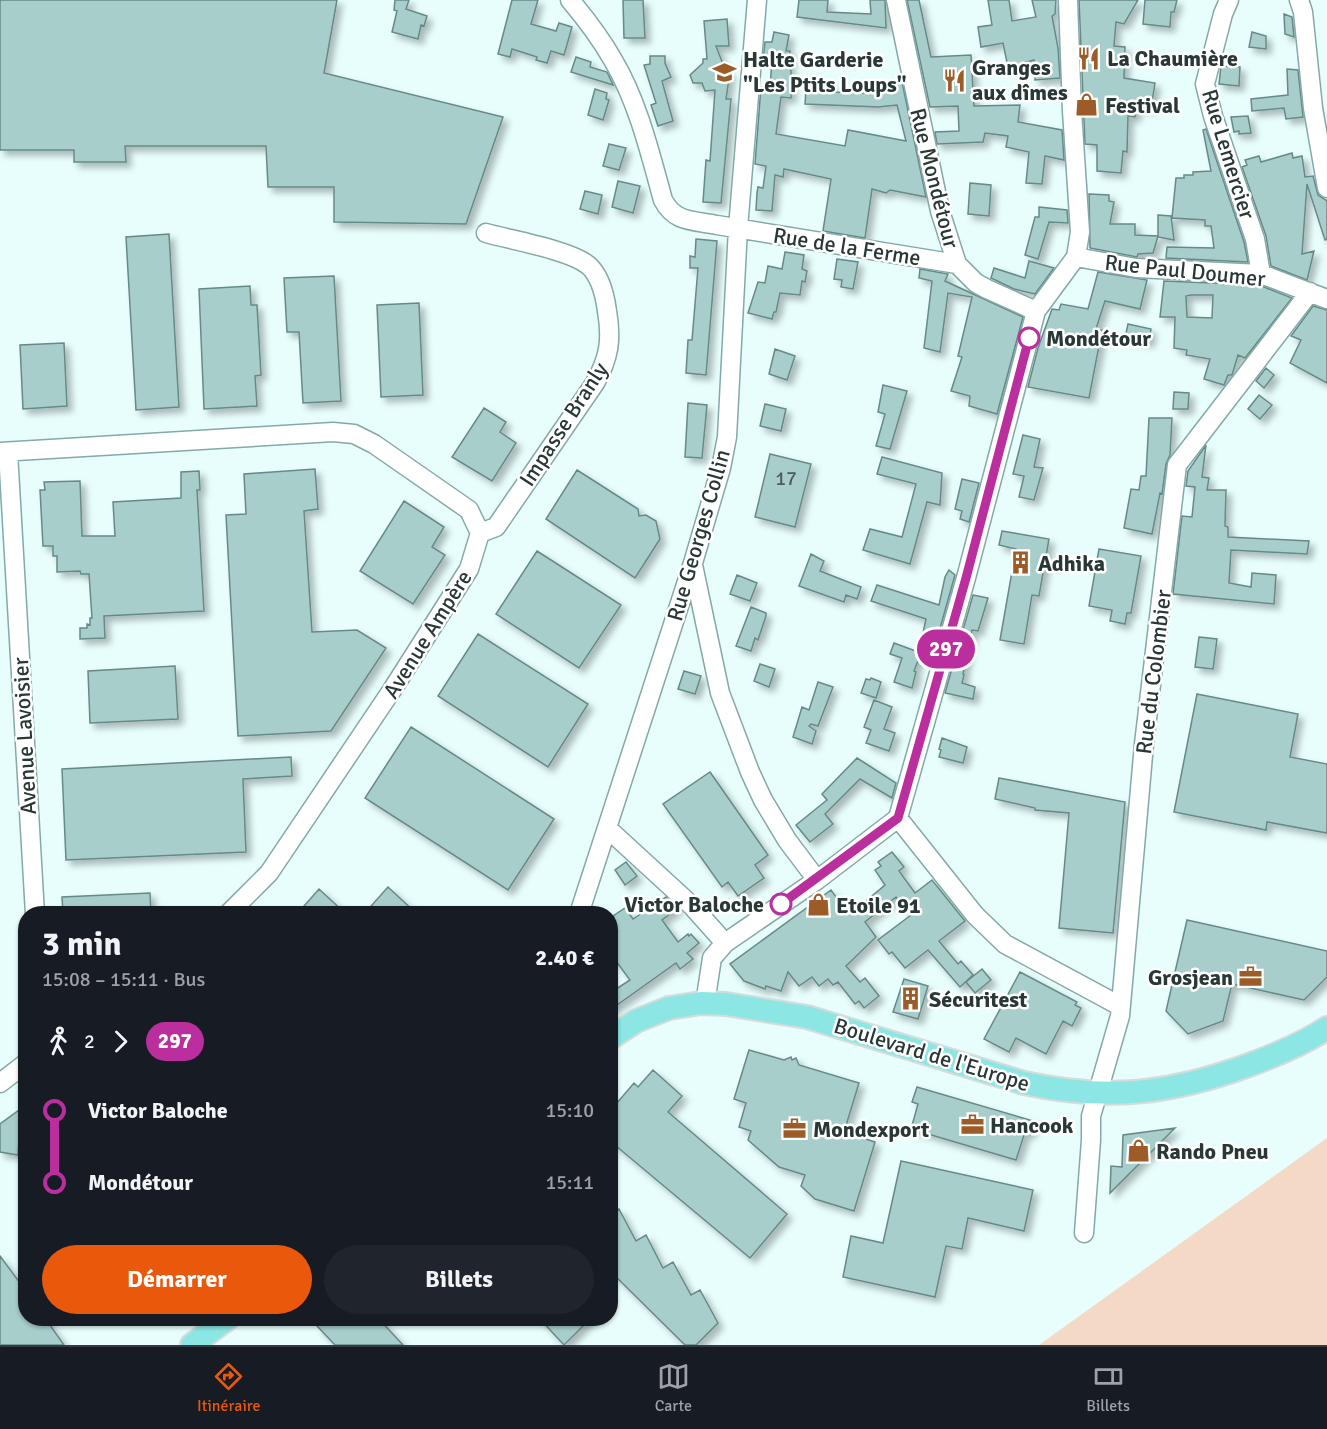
<!DOCTYPE html>
<html lang="fr">
<meta charset="utf-8">
<style>
body{margin:0;font-family:Signika,sans-serif;background:#20242c;color:#f1f3f6;height:100vh;display:flex;flex-direction:column;font-size:22px;white-space:nowrap}
*{box-sizing:border-box;margin:0}
p{font-size:20px;color:#9ea1a6}
.icon{flex:none;width:33px;height:33px;fill:none;stroke:currentColor;stroke-width:2;stroke-linecap:round;stroke-linejoin:round}
.map{position:relative;flex:1;overflow:hidden}
.drawer{position:absolute;left:18px;top:906px;width:600px;height:420px;display:flex;flex-direction:column;background:#171b24;border-radius:24px;box-shadow:0 2px 4px #0004}
.drawer>*{flex:none}
.badge{padding:0 12px;border-radius:20px;font-size:21px;line-height:39px}
.map>.badge{position:absolute;translate:-50% -50%;box-shadow:0 0 0 3px #fff}
.legs{display:flex;align-items:center;gap:9px;height:66px;padding:0 24px;font-size:20px}
.legs p{margin-inline-start:auto}
.overview{display:flex;align-items:center;justify-content:space-between;height:102px;padding:0 24px}
h1{font-size:33px;font-weight:700;line-height:45px}
.button{display:flex;gap:12px;margin-top:auto;padding:12px 24px}
.button a{flex:1;height:69px;border-radius:36px;background:#ea580c;color:#fff;font-size:24px;font-weight:700;line-height:69px;text-align:center}
.button a+a{background:#20242c;color:#f1f3f6}
ul{padding:0 24px;list-style:none}
li{display:flex;align-items:center;gap:21px;height:72px;font-size:22px}
li i{display:grid;place-items:center;width:9px;height:100%;margin:0 8px;background:currentColor}
li i::after{content:'';width:15px;height:15px;margin:-8px;border:4px solid;border-radius:50%;background:#171b24}
li p{margin-inline-start:auto}
li:first-child i{background:linear-gradient(#0000 50%,currentColor 0)}
li:last-child i{background:linear-gradient(currentColor 50%,#0000 0)}
.dock{display:flex;justify-content:space-around;align-items:center;height:84px;border-top:2px solid #363941;background:#171b24;font-size:16px;color:#9ea1a6}
.dock a{display:grid;justify-items:center;gap:3px}
.dock .current{color:#ea580c}
.map>svg:first-child{display:block}
</style>
<div class="map">
<svg width="1327" height="1345" viewBox="0 0 1327 1345">
<defs>
<filter id="shadow"><feDropShadow dx="5" dy="5" stdDeviation="3" flood-color="#0004"/></filter>
</defs>
<rect width="100%" height="100%" fill="#e7fefc"/>
<path fill="#f4d9c7" d="M1327 1138V1345H1039Z"/>
<path fill="#a8cecc" stroke="#668a88" stroke-width="1.5" fill-rule="evenodd" filter="url(#shadow)" d="M0 0H337L324 73 503 117 466 224 334 222V187H268L266 146H125L126 162H74V150H0Z
M395 0H409L406 9 427 16 424 26 421 25 418 39 392 32 397 11 394 10Z
M512 0H538L531 24 556 31 559 23 572 27 564 55 551 51 547 63 536 60 537 57 512 49 510 57 498 54Z
M623 0H643L645 38H624Z
M799 0H828L827 12 871 14 870 0H885L886 28 797 17Z
M907 0H919L931 57 971 55 974 106 1020 105 1018 122 1062 130 1064 160 1045 156 1042 184 1026 183 1029 152 1006 147 1008 136 985 133 983 142 937 144 935 132 959 131 958 106 930 107Z
M988 0H1009L1012 21 1036 17 1032 0H1056L1055 14 1052 16 1058 48 1060 78 1035 80 1034 60 1008 67 1003 43 981 47 978 27 992 25Z
M1079 0H1138L1124 24 1116 22 1114 46 1125 47 1124 78 1155 83 1151 108 1137 105 1135 117 1128 116 1127 152 1123 151 1121 173 1097 171V145L1085 144Z
M1145 0H1177L1174 12H1171L1170 27 1143 24Z
M1284 14 1292 17 1294 37 1285 34Z
M727 19 729 46H716L726 72H730L726 99H731L721 203 703 202 706 160 710 161 715 90 705 91 702 83H693L690 75 703 63V59H707L704 21Z
M774 32 789 35 786 51H790L789 67 791 71V98L781 97 776 134 845 146 848 130 906 141 897 105 878 107 805 104 806 90 816 91 817 82 832 83V92L865 93 868 92V87L902 82 926 197 890 190 886 193 872 189 865 238 823 231 831 179 784 169 783 177 775 175 772 211 756 210 757 193 758 187 763 188 766 166 755 164 761 87H770L772 60H763L765 42H772Z
M1252 32 1266 36V49L1249 47Z
M650 56H665V63L671 77 662 81 673 121 658 126 651 105 656 103 644 65 650 64Z
M576 57 591 62 590 67 607 72 613 85 571 72Z
M1221 66 1240 67 1239 86 1219 84Z
M1287 69 1298 70 1303 117 1286 119 1284 108 1252 111 1251 99 1288 95Z
M595 89 607 93 606 99 609 100 603 120 588 115Z
M1248 116 1251 133 1239 134V131L1234 132 1231 117Z
M1206 129 1244 242 1248 262 1166 258 1167 247 1214 248 1211 226H1205V220L1172 218 1176 178H1184V175H1193V172L1211 171 1203 130Z
M609 144 626 148 619 170 603 166Z
M1292 153 1293 158 1302 156 1305 177 1313 176 1318 195 1327 201V239L1325 240 1307 184 1302 254 1314 251 1307 280 1271 266 1266 236 1242 167 1247 165 1245 160 1259 156 1261 162Z
M618 181 640 186 633 213 612 207Z
M970 183 991 185 989 216 968 214Z
M585 191 602 195 598 214 580 209Z
M1089 194 1109 195V201L1114 202 1110 224H1135V235L1158 236 1153 253 1138 254 1137 257 1090 248Z
M1039 207 1067 210 1068 223 1049 222 1038 259 1025 255 1035 217H1039Z
M1158 215 1171 216 1174 240 1158 237Z
M169 234 179 407 136 410 126 237Z
M696 239 717 241 706 375 686 373 688 340H692L698 268H690V256L695 257Z
M785 252 804 255 802 269 807 271 805 282 802 281 800 295 780 293 776 312H774L772 319 748 313 758 282 765 283 768 266 782 269Z
M837 259 858 262 853 289 841 287 842 280 834 279Z
M1029 261 1054 268 1035 294 1014 289 991 278 994 268 1025 278Z
M920 269 948 274 945 281 1023 317 997 414 969 406 970 396 951 391 962 357 958 356 972 297 948 293 940 352 924 348 932 281 919 278Z
M1098 272 1147 280 1140 309 1105 301 1096 329 1102 330 1089 398 1028 387 1038 348 1052 309 1059 310 1061 304 1088 309Z
M334 276 341 401 303 403 299 332H287L284 278Z
M1164 281 1259 285 1292 298 1245 358 1238 355 1232 375H1228L1224 385 1204 379 1210 359 1186 355 1187 350 1174 348 1175 317H1160ZM1191 295H1213L1212 318 1187 317 1186 296Z
M250 286 251 305H257L261 375 255 376 257 406 204 409 199 289Z
M419 303 423 395 381 397 377 305Z
M1313 306 1327 310V383L1290 363 1301 340 1291 336Z
M1128 324 1151 329 1149 342 1125 338Z
M64 343 67 406 23 409 20 345Z
M775 349 795 356 787 380 769 374Z
M1266 368 1274 375 1264 388 1256 381Z
M883 385 907 391 890 449 876 446 885 414 878 412Z
M1174 392 1189 393 1188 409H1173Z
M1259 395 1272 405 1260 419 1248 409Z
M688 403 707 405 702 458 685 457Z
M765 404 786 409 781 431 760 426Z
M484 408 506 422 500 432 516 443 492 481 452 457Z
M1149 418H1172L1170 455 1166 464 1162 494 1160 493 1152 534 1124 528 1131 489 1139 490 1141 476H1146Z
M1023 435 1040 439 1034 467 1043 468 1034 500 1019 497 1024 476 1013 474Z
M1206 445 1202 477 1209 478 1207 490H1226L1225 526 1228 527V537L1309 541 1307 554 1231 550 1229 583 1251 587 1252 573 1276 575 1274 604 1173 594 1182 516 1192 517 1195 487 1186 486 1188 471Z
M770 454 811 464 795 527 755 517Z
M882 457 942 473 940 505 927 502 910 564 863 550 870 529 902 537 916 484 877 474Z
M315 469 318 509 304 511 312 632 357 630 386 648 331 731 238 736 226 515 246 514 244 474Z
M577 470 638 509 639 516 646 515 656 521 660 539 635 578 546 519Z
M199 471 200 490H197L204 611 104 616 105 638 80 639V628H87V624L90 625V618H92L89 574H81L80 571 57 572V556H53V546H43L40 490H45L44 482 80 481 82 536H115L113 502 181 498V472Z
M962 479 979 483 969 522 960 519 962 511 955 509Z
M404 501 444 527 432 547 445 555 413 604 360 571Z
M1002 531 1049 539 1039 596 1032 595 1024 644 1000 640 1016 549 999 545Z
M1099 549 1141 556 1131 613H1127L1125 624 1110 621 1112 610 1089 606Z
M537 551 621 605 579 668 496 614Z
M811 554 824 561 820 571 861 587 857 599 846 595 844 602 799 586Z
M949 570 955 575 935 646 921 642 926 619 871 601 877 585 939 605 945 577Z
M737 575 757 583 750 601 730 594Z
M973 595 988 598 978 631 972 630 963 674 964 675 962 683 975 687 973 699 945 693Z
M751 607 766 613V616L758 640 755 638 751 651 736 646Z
M478 634 588 704 548 767 438 696Z
M1199 637 1217 639 1213 669 1195 667Z
M894 643 921 653 914 671 916 672 912 688 894 682 902 658 890 654Z
M760 664 775 669 769 687 754 681Z
M175 666 178 719 90 723 88 671Z
M684 671 701 676 695 694 678 689Z
M871 678 881 682 876 698 861 693 866 679 870 680Z
M818 682 833 687 818 726 811 724 809 726 816 731 812 744 793 737 802 707 809 710Z
M1197 694 1298 714 1290 757 1327 764V833L1267 822 1266 830 1174 812Z
M874 700 892 707 884 729 895 733 889 751 866 743 871 730 864 727Z
M411 727 554 819 508 890 365 798Z
M942 738 967 747 963 763 939 757 941 750 939 749Z
M291 757 292 776 243 779 246 852 66 860 62 769Z
M857 758 896 783 892 798 860 779 825 814 833 824 810 842 796 825 827 800 822 794Z
M710 772 768 855 755 865 764 878 738 896 728 882 722 887 663 804Z
M999 778 1125 802 1113 933 1059 928 1069 813 1035 810V808L995 799Z
M892 852 904 867 899 871 915 893 932 880 965 921 939 941 958 964 961 961 973 975 960 987 928 950 905 968 892 952 889 954 878 940 911 915 896 897 865 922 876 937 846 966 860 982 865 978 879 996 864 1008 859 1001 855 1004 838 982 833 985 828 979 819 986 812 977 799 986 788 972 781 991 766 986 765 989 744 981 730 964 831 890 847 912 854 907 856 909 885 885 875 870 881 866 878 862Z
M626 862 637 876 625 885 615 870Z
M388 887 417 914H364Z
M319 889 346 914H297Z
M150 893 151 914H63L62 897Z
M666 897 678 908 662 920 678 942 688 934 689 936 691 934 699 943 687 953 693 959 680 969 676 963 610 1010V993L630 980 610 953V918L625 908 633 919Z
M1187 920 1327 951V977L1304 1000 1232 984 1223 1021 1188 1034 1166 1011Z
M982 969 991 980 975 993 966 982Z
M1020 972 1077 1002 1075 1005 1081 1008 1072 1026 1063 1021 1046 1054 1016 1038 1009 1052 984 1039Z
M904 979 928 986 918 1019 893 1012Z
M749 1050 784 1060 791 1057 792 1060 796 1058 799 1065 859 1083 844 1132 875 1142 854 1211 815 1199 801 1186 805 1175 779 1167 748 1140 751 1131 739 1127 746 1103 734 1099Z
M653 1070 682 1096 668 1112 787 1214 750 1258 610 1141V1111L634 1083 638 1087Z
M917 1087 1033 1121 1030 1133 1025 1132 1016 1160 911 1129 918 1104 912 1102Z
M26 1105V1134L19 1138 18 1155 0 1152V1124Z
M1175 1128 1110 1193 1111 1166 1122 1167 1123 1135Z
M901 1161 1033 1190 1024 1231 968 1218 962 1249 946 1246 935 1297 843 1277 851 1236 883 1243Z
M619 1209 636 1241 646 1235 663 1268 673 1262 691 1295 700 1290 718 1323 696 1345H685L610 1271V1213Z
M0 1256 26 1291V1318H45L64 1345H0Z
M326 1318H378L403 1345H335L317 1326Z
M539 1318H591L564 1345Z"/>
<g fill="none" stroke-linecap="round" stroke-linejoin="round">
<defs>
<path id="minor" d="M570 0C586 19 601 39 613 60 638 102 650 153 663 200 675 223 693 220 717 225L957 264
M896 0 940 211 957 264 976 283 987 289 1036 311
M1229 0 1223 14 1205 84 1213 116 1255 239 1261 274
M1299 0 1303 12 1313 108 1327 188
M1076 257 1136 268 1261 274 1327 299
M0 452 333 432 354 434 374 444 469 510 480 533 469 569 392 690 269 873 228 914
M8 452 35 914
M480 533 496 527 595 383C609 358 612 340 607 311 605 296 601 276 588 265 569 250 511 240 486 233
M693 565 720 693 750 772 763 800 787 840 817 880
M898 818 975 915 1005 944 1120 1006
M607 828 692 906 725 943
M579 914 693 563 721 468 727 437 738 228 757 0
M701 1003 706 997 712 958 725 943 817 880 898 818 966 578 1036 311 1076 257 1080 232 1072 111 1068 0
M0 1083 26 1063
M1084 1233 1091 1140V1116L1120 1016 1144 744 1177 465 1310 292"/>
<path id="major" d="M610 1038 636 1021 669 1008 701 1003 726 1004 807 1017 1024 1083C1107 1101 1170 1094 1249 1065 1276 1055 1303 1044 1327 1028
M192 1345 228 1318"/>
</defs>
<use href="#minor" stroke="#84a9a7" stroke-width="21"/>
<use href="#major" stroke="#d8dbdb" stroke-width="26"/>
<use href="#minor" stroke="#fff" stroke-width="18"/>
<use href="#major" stroke="#8ce7e4" stroke-width="22"/>
</g>
<g fill="none" stroke-linecap="round" stroke-linejoin="round">
<defs>
<path id="line-1" d="M781 904 898 818 966 578 1029 338"/>
</defs>
<use href="#line-1" stroke="#fff" stroke-width="14"/>
<use href="#line-1" stroke="#bb2e9e" stroke-width="9"/>
</g>
<defs>
<symbol id="restaurant-bare" viewBox="-9 -9 18 18"><path d="M-5-6h1v4h1v-4h1v4h1v-4h1v5L-1.5 .5V6h-2V.5L-5-1ZM5-6V6H3V1.5H1.5Q1.5-4 5-6Z" fill="#9d5c27" stroke="#fff" stroke-width="2.5" paint-order="stroke"/></symbol>
<symbol id="school-bare" viewBox="-9 -9 18 18"><path d="M0-5L7-2L0 1L-7-2ZM-4 1L0 2.5L4 1V4Q0 6-4 4Z" fill="#9d5c27" stroke="#fff" stroke-width="2.5" paint-order="stroke"/></symbol>
<symbol id="shop-bare" viewBox="-9 -9 18 18"><path d="M-5-2.5h2.3a2.7 3.5 0 0 1 5.4 0H5L5.5 6h-11ZM-1.5-2.5h3a1.5 2.3 0 0 0-3 0Z" fill="#9d5c27" stroke="#fff" stroke-width="2.5" paint-order="stroke"/></symbol>
<symbol id="building-bare" viewBox="-9 -9 18 18"><path d="M-4-6H4V6H1V3H-1V6H-4ZM-2.5-4.3h1.7v1.8h-1.7ZM.8-4.3h1.7v1.8H.8ZM-2.5-1h1.7V.8h-1.7ZM.8-1h1.7V.8H.8Z" fill="#9d5c27" stroke="#fff" stroke-width="2.5" paint-order="stroke"/></symbol>
<symbol id="office-bare" viewBox="-9 -9 18 18"><path d="M-6-3h4V-5.5h4V-3h4V5H-6ZM-1-4.5V-3h2v-1.5ZM-6 0V1H6V0Z" fill="#9d5c27" stroke="#fff" stroke-width="2.5" paint-order="stroke"/></symbol>
</defs>
<g fill-rule="evenodd">
<use href="#restaurant-bare" x="1072" y="42" width="33" height="33"/>
<use href="#school-bare" x="708" y="56" width="33" height="33"/>
<use href="#restaurant-bare" x="938" y="64" width="33" height="33"/>
<use href="#shop-bare" x="1070" y="88" width="33" height="33"/>
<use href="#building-bare" x="1004" y="546" width="33" height="33"/>
<use href="#shop-bare" x="802" y="888" width="33" height="33"/>
<use href="#office-bare" x="1234" y="960" width="33" height="33"/>
<use href="#building-bare" x="894" y="982" width="33" height="33"/>
<use href="#office-bare" x="956" y="1108" width="33" height="33"/>
<use href="#office-bare" x="778" y="1112" width="33" height="33"/>
<use href="#shop-bare" x="1122" y="1134" width="33" height="33"/>
</g>
<g fill="#fff" stroke="#bb2e9e" stroke-width="3">
<circle cx="1029" cy="338" r="10"/>
<circle cx="781" cy="904" r="10"/>
</g>
<g text-anchor="middle" stroke-width="5" stroke-linejoin="round" paint-order="stroke">
<g font-size="20" fill="#495e5c">
<text x="786" y="485">17</text>
</g>
<g font-size="22" font-weight="bold" fill="#293837" stroke="#fff" text-anchor="start">
<text x="1107" y="66">La Chaumière</text>
<text x="743" y="67">Halte Garderie<tspan x="743" dy="25">"Les Ptits Loups"</tspan></text>
<text x="972" y="75">Granges<tspan x="972" dy="25">aux dîmes</tspan></text>
<text x="1105" y="113">Festival</text>
<text x="1038" y="571">Adhika</text>
<text x="836" y="913">Etoile 91</text>
<text x="1233" y="985" text-anchor="end">Grosjean</text>
<text x="929" y="1007">Sécuritest</text>
<text x="990" y="1133">Hancook</text>
<text x="813" y="1137">Mondexport</text>
<text x="1156" y="1159">Rando Pneu</text>
</g>
<g font-size="22" fill="#293837" stroke="#fff">
<text transform="translate(1229 154) rotate(73)" y="8">Rue Lemercier</text>
<text transform="translate(935 178) rotate(76)" y="8">Rue Mondétour</text>
<text transform="translate(847 246) rotate(9)" y="8">Rue de la Ferme</text>
<text transform="translate(1185 270) rotate(6)" y="8">Rue Paul Doumer</text>
<text transform="translate(563 424) rotate(-57)" y="8">Impasse Branly</text>
<text transform="translate(698 535) rotate(-74)" y="8">Rue Georges Collin</text>
<text transform="translate(427 634) rotate(-58)" y="8">Avenue Ampère</text>
<text transform="translate(1153 672) rotate(-83)" y="8">Rue du Colombier</text>
<text transform="translate(24 736) rotate(-93)" y="8">Avenue Lavoisier</text>
<text transform="translate(932 1054) rotate(17)" y="8">Boulevard de l'Europe</text>
</g>
<g font-size="22" font-weight="bold" fill="#293837" stroke="#fff" text-anchor="start">
<text x="1046" y="346">Mondétour</text>
<text x="764" y="912" text-anchor="end">Victor Baloche</text>
</g>
</g>
</svg>
<b class="badge" style="left:946px;top:649px;background:#bb2e9e;color:#fff">297</b>
<section class="drawer">
<div class="overview"><div><h1>3 min</h1><p>15:08 – 15:11 · Bus</p></div><b>2.40 €</b></div>
<div class="legs"><svg class="icon" aria-label="walk" viewBox="0 0 24 24"><circle cx="13" cy="4" r="2"/><path d="M13 8l-2 6 4 7M11 14l-3 7M7 12l3-4h3l4 4"/></svg>2<svg class="icon" aria-label="forward" viewBox="0 0 24 24"><path d="M9 5l7 7-7 7"/></svg><b class="badge" style="background:#bb2e9e;color:#fff">297</b></div>
<ul>
<li><i style="color:#bb2e9e"></i><b>Victor Baloche</b><p>15:10</p></li>
<li><i style="color:#bb2e9e"></i><b>Mondétour</b><p>15:11</p></li>
</ul>
<div class="button"><a>Démarrer</a><a>Billets</a></div>
</section>
</div>
<nav class="dock">
<a class="current"><svg class="icon" aria-label="directions" viewBox="0 0 24 24"><path d="M12 3l9 9-9 9-9-9zM9 14v-3h6M13 9l2 2-2 2"/></svg>Itinéraire</a>
<a><svg class="icon" aria-label="map" viewBox="0 0 24 24"><path d="M3 6l6-2 6 2 6-2v14l-6 2-6-2-6 2zM9 4v14M15 6v14"/></svg>Carte</a>
<a><svg class="icon" aria-label="tickets" viewBox="0 0 24 24"><path d="M3 7h18v10H3zM15 7v10"/></svg>Billets</a>
</nav>
